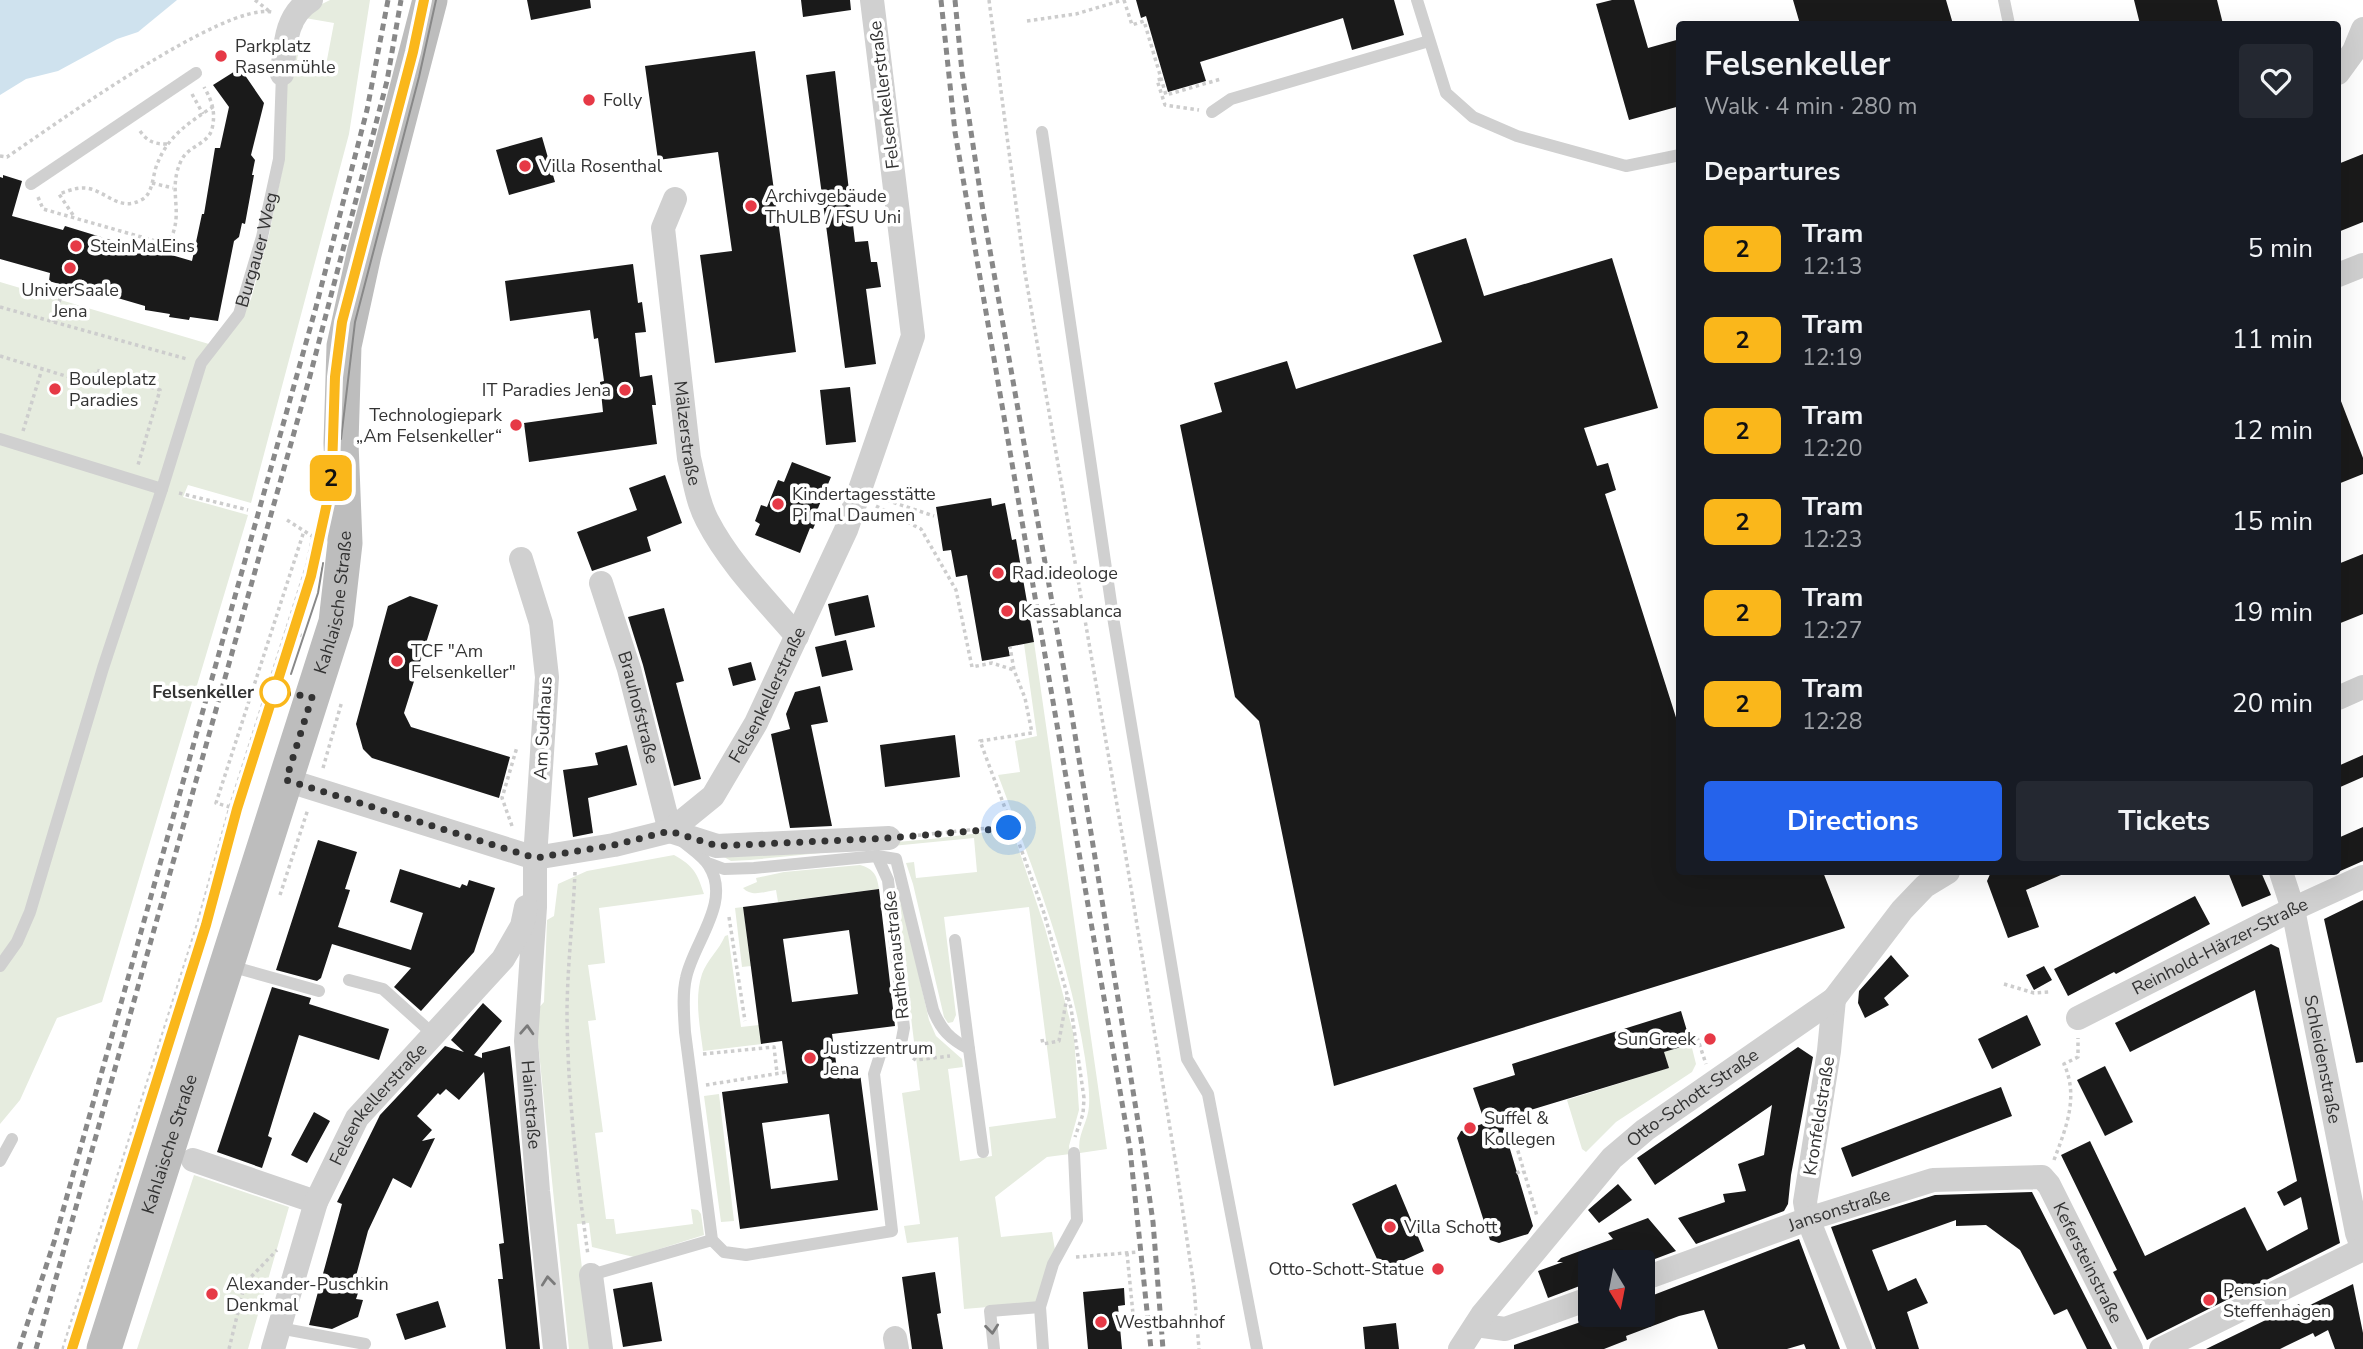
<!DOCTYPE html>
<meta charset="utf-8">
<style>
body{margin:0;font-family:"Nunito Sans",sans-serif;background:#242831;color:#f1f3f6;height:100vh;display:flex;flex-direction:column;font-size:26px;white-space:nowrap}
*{box-sizing:border-box;margin:0}
p{font-size:23px;color:#9ea1a6}
.icon{flex:none;width:38px;height:38px;fill:none;stroke:currentColor;stroke-width:2;stroke-linecap:round;stroke-linejoin:round}
.map{position:relative;flex:1;overflow:hidden}
.sheet{position:absolute;left:1676px;top:21px;width:665px;height:854px;display:flex;flex-direction:column;background:#171b24;border-radius:7px;box-shadow:0 7px 28px #0002}
.sheet>*{flex:none}
.badge{padding:0 14px;border-radius:10px;font-size:24px;line-height:46px}
.needle{width:46px;rotate:170deg}
.tools{position:absolute;left:1578px;top:1250px;display:grid;gap:14px}
.tools a{display:grid;place-items:center;width:77px;height:77px;border-radius:7px;background:#171b24;box-shadow:0 7px 28px #0002;font-size:35px}
.you{position:absolute;width:35px;height:35px;margin:-18px;border:5px solid #fff;border-radius:50%;background:#1a73e8;box-shadow:0 0 0 10px #1a73e833}
.map>.badge{position:absolute;translate:-50% -50%;box-shadow:0 0 0 4px #fff}
h2{padding:0 28px;font-size:26px;line-height:63px}
.round{display:grid;place-items:center;flex:none;width:74px;height:74px;border-radius:7px;background:#242831}
.overview{display:flex;align-items:center;justify-content:space-between;height:119px;padding:0 28px}
h1{font-size:33px;font-weight:700;line-height:52px}
.action{display:flex;gap:14px;margin-top:auto;padding:14px 28px}
.action a{flex:1;height:80px;border-radius:7px;background:#2563eb;color:#fff;font-size:28px;font-weight:700;line-height:80px;text-align:center}
.action a+a{background:#242831;color:#f1f3f6}
ul{padding:0;list-style:none}
li{display:flex;align-items:center;gap:21px;height:91px;padding:0 28px}
li div{flex:1}
li b{display:block;font-size:26px}
li em{font-style:normal}
li .badge{min-width:77px;font-weight:700;text-align:center}
.map>svg:first-child{display:block}
</style>
<div class="map">
<svg width="2363" height="1349" viewBox="0 0 2363 1349">
<rect width="100%" height="100%" fill="#fff"/>
<path fill="#e6ecdf" d="M330 0H370L349 134 251 503 188 485 183 497 248 515 102 1002 57 1018 20 1100 0 1124V282L219 347 240 321 251 299 269 235 284 161 286 88 296 47 299 48 297 60 326 65 334 23 305 18 302 29 299 26 306 12Z
M1034 642 1107 1149 1080 1153C1076 1136 1088 1123 1089 1106 1090 1091 1087 1073 1085 1058 1070 961 1032 866 998 775L1020 772 1015 741 1037 736 1024 644Z
M1004 830 1010 833 1016 841 1045 928 1074 1035 1079 1110 1069 1146 1070 1154 1047 1157 995 1197 1001 1237 1052 1232 1055 1250 1037 1303 964 1309 958 1237 907 1243 904 1226 920 1224 902 1093 920 1090 895 888H899L929 1020 936 1036 962 1059 963 1067 948 1069 960 1161 992 1156 989 1127 1056 1118 1029 907 944 917 956 1015 953 1022 948 1023 944 1017 913 884 906 863 914 862 916 878 977 872 974 838 750 860 731 861 724 857 931 839Z
M674 855C694 866 697 873 704 894L599 908 605 963 588 965 596 1020 588 1021 603 1132 595 1133 606 1219H614L616 1234 693 1224 691 1209 698 1210 701 1214 704 1235 634 1257 592 1247 589 1223 577 1224 591 1349H569L535 1012 544 1002 547 920 554 916 558 884 587 871Z
M860 865C874 869 877 875 879 889L778 902 776 890C764 892 751 897 743 888L757 882 756 878 784 872Z
M743 907 751 966 742 967 735 908Z
M728 935 741 1027 759 1025 762 1044 703 1051C700 1027 694 998 702 974 707 960 719 950 725 936Z
M1691 1044 1696 1064 1692 1072 1616 1122 1586 1152 1582 1149 1567 1100 1668 1068 1664 1052Z
M719 1094 734 1221 721 1222 704 1096Z
M194 1175 289 1207 248 1349H137Z"/>
<path fill="#cfe2ee" d="M0 0H177L138 32 117 39 58 71 26 79 0 95Z"/>
<path fill="#1a1a1a" fill-rule="evenodd" d="M527 0H590L591 8 531 20Z
M801 0H850L851 10 803 17Z
M1136 0H1394L1404 35 1352 50 1343 18 1200 62 1206 81 1168 92 1146 16 1141 18Z
M1612 0H1634L1648 48 1680 39V106L1629 120 1596 4Z
M1793 0H1946L1953 24H1800Z
M2134 0H2217L2223 24H2140Z
M755 51 796 352 715 363 700 255 732 251 718 152 658 160 645 66Z
M240 68 264 103 251 155 255 160 252 175H254L245 224 242 223 239 237 234 241 218 321 190 317 189 320 169 317 170 314 145 310V306L80 287 79 290 49 281 50 273 0 259V177L3 178V175L22 181 12 216 63 230 65 226 150 252 151 249 192 261 202 214H204L215 148H220L229 107 213 85Z
M835 71 855 242 868 241 871 262H877L881 287 866 289 876 364 845 368 806 75Z
M542 137 555 182 509 195 496 150Z
M2363 154V222L2338 232V164Z
M1466 238 1484 296 1612 258 1658 408 1584 428 1597 466 1608 463 1616 490 1605 494 1680 730V872H1823L1845 928 1334 1086 1259 721 1235 697 1180 425 1222 412 1214 383 1287 361 1296 389 1442 342 1413 255Z
M633 264 638 303 642 302 646 332 635 333 640 377 652 375 656 405H652L657 444 529 462 524 423 603 412 600 382 604 381 598 338 594 339 590 310 510 321 505 281Z
M850 387 856 442 826 445 820 390Z
M2339 396 2363 458V474L2338 484Z
M792 462 831 477 816 513 819 515 813 529 810 528 800 553 755 535 760 524 755 521 761 505 767 507 778 480 784 482Z
M665 475 682 523 647 537 651 551 592 571 577 532 637 510 629 488Z
M991 498 992 506 1005 503 1012 540 1016 539 1034 642 1008 647 1010 656 982 661 967 575 956 577 951 550 943 551 936 507Z
M2363 554V614L2338 624V564Z
M868 595 875 627 835 636 828 604Z
M410 596 438 605 404 713 411 727 510 757 499 798 372 758 363 749 356 724 388 606Z
M664 608 684 681 676 683 701 779 674 786 643 665 628 617Z
M846 640 853 670 822 677 815 647Z
M751 662 756 680 733 686 728 668Z
M820 686 828 722 811 725 832 826 790 828 771 734 790 729 786 714 795 692Z
M955 735 960 777 885 787 880 745Z
M627 745 637 785 588 798 593 833 573 837 563 770 598 765 595 753Z
M2363 755V777L2338 788V766Z
M2363 827V861L2338 872V838Z
M318 840 357 852 345 889 350 890 338 927 411 950 423 913 390 902 400 869 460 888 462 884 467 886 469 880 495 888 474 952 421 1011 394 987 411 968 332 944 321 978 317 981 276 970Z
M1991 872H2068L2026 890 2039 927 2008 938 1987 881Z
M2228 872H2261L2271 895 2242 907Z
M879 889 895 1026 832 1034 838 1076 860 1073 878 1210 740 1229 722 1092 788 1083 782 1041 761 1044 743 907ZM849 930 858 994 792 1002 783 939ZM829 1114 838 1180 771 1189 762 1123Z
M2195 896 2210 924 2116 974 2114 972 2068 996 2054 969Z
M2363 900V1062L2356 1063 2324 919Z
M2271 944 2279 948 2340 1243 2147 1340 2113 1272 2117 1270 2061 1155 2090 1141 2145 1256 2245 1207 2267 1251 2308 1229 2301 1197 2284 1206 2277 1192 2297 1181 2255 990 2130 1052 2115 1023Z
M1891 955 1909 976 1884 998 1889 1005 1865 1018 1858 1003 1859 991Z
M2044 966 2052 980 2034 990 2026 975Z
M272 987 311 998 309 1004 389 1029 379 1060 299 1035 268 1136 272 1138 262 1168 217 1152Z
M483 1003 502 1021 474 1055 482 1058V1053L510 1046 540 1349H506L498 1279H503L499 1244 504 1243 484 1072 459 1100 446 1089 440 1095 438 1093 417 1116 432 1130 422 1141 435 1138 411 1188 393 1178 368 1231 356 1276 363 1278 356 1299 363 1300 358 1317 332 1329 309 1325 342 1204 337 1202 380 1115 445 1046 464 1052 451 1040Z
M1681 1011 1691 1044 1664 1052 1669 1068 1501 1119 1533 1226 1528 1234 1499 1243 1490 1240 1457 1138 1461 1131 1485 1123 1473 1088 1515 1075 1512 1064Z
M2027 1015 2041 1045 1992 1069 1978 1039Z
M1798 1047 1813 1057 1791 1175 1788 1204 1784 1211 1696 1244 1678 1218 1725 1202 1723 1194 1746 1191 1738 1164 1764 1155 1772 1105 1655 1185 1637 1158Z
M2105 1066 2133 1122 2105 1136 2077 1080Z
M2001 1087 2012 1116 1852 1177 1841 1148Z
M314 1112 330 1121 307 1163 291 1155Z
M1396 1184 1424 1251 1382 1270 1352 1204Z
M1618 1184 1632 1200 1599 1223 1588 1210Z
M2032 1192 2112 1349H2087L2067 1309 2054 1315 2020 1250 1986 1225 1956 1226V1220L1872 1250 1888 1291 1916 1278 1928 1303 1907 1312 1919 1349H1876L1831 1227 1935 1195Z
M1648 1218 1676 1251 1647 1262H1591V1278L1584 1281 1585 1284 1548 1298 1538 1271 1563 1262H1557L1561 1258 1613 1239 1608 1233Z
M1799 1239 1840 1349H1806L1804 1344 1787 1349H1718L1704 1310 1679 1316 1626 1336 1627 1340 1604 1349H1514V1345L1604 1314H1643V1299Z
M935 1272 941 1313 937 1314 943 1349H912L902 1277Z
M652 1282 662 1341 623 1347 613 1289Z
M2353 1284 2363 1333V1349H2335L2328 1330 2315 1337 2313 1333 2280 1349H2206L2299 1304 2302 1309Z
M1124 1288 1125 1305 1118 1306 1122 1349H1088L1083 1292Z
M438 1301 446 1327 405 1340 396 1314Z
M1396 1323 1399 1349H1365L1363 1327Z"/>
<g fill="none" stroke-linecap="round" stroke-linejoin="round">
<path stroke="#cdcdcd" stroke-width="3.5" stroke-dasharray="3.5 3.5" stroke-linecap="butt" d="M255 0 269 11
M989 0 1025 273 1126 857 1176 1165 1194 1287 1199 1349
M1124 0 1132 25 1144 21 1166 95 1221 79
M1027 21 1076 14 1123 0
M1161 79 1157 80 1165 105 1199 110
M192 94 203 114
M140 131C148 142 154 144 167 144
M0 156 7 157C53 126 224 2 272 12
M152 183 173 188
M38 197 43 209 166 244C169 240 173 235 174 230 181 206 168 186 182 159 189 146 208 144 212 129 216 112 212 101 204 87
M73 215 59 194C70 190 80 186 91 189 108 194 121 211 141 200 154 194 152 174 158 162 169 135 190 122 214 106
M0 307 187 359
M53 322 64 286
M0 356 92 384 96 370 160 390 138 465
M23 431 42 369
M179 493 248 510
M880 498 934 516
M876 506 921 529 956 590 972 667 992 663 1014 670
M287 520 312 536
M285 630 303 636
M323 768 342 701
M230 807 216 803 304 531
M512 826 502 798 517 747
M1009 827 1008 816 980 741 1032 733 1025 698 1014 670 1010 647
M911 836 998 827 1009 828 1015 832 1044 913 1071 1008 1084 1098 1083 1114 1075 1137
M575 872C573 920 567 968 567 1016 568 1097 577 1176 588 1255
M280 895 308 809
M729 917 745 1021
M2004 984 2034 993 2050 992
M1697 1037 1706 1064
M1042 1039 1043 1044 1059 1041 1067 997
M703 1054 774 1047 777 1073
M913 1058 916 1060 950 1056
M706 1085 787 1072
M1508 1117 1537 1216
M2054 1160C2066 1128 2079 1097 2064 1064L2078 1057V1038
M1517 1171 1519 1174 1524 1172
M1127 1253 1134 1324
M1076 1257 1138 1252
M63 1349 198 923 230 807 307 565 313 536
M229 1349 245 1283 277 1250"/>
<g stroke="#d0d0d0" stroke-width="12">
<path d="M1417 0 1446 93 1473 117 1517 136 1626 166 1680 155"/>
<path d="M2004 0 2009 24"/>
<path d="M1212 112 1231 99 1429 41"/>
<path d="M1042 132 1114 623 1187 1059 1208 1094 1257 1349"/>
<path d="M31 184 196 73"/>
<path d="M0 439 162 489"/>
<path d="M682 841C690 848 703 856 709 866 732 902 693 943 686 978 682 995 684 1014 685 1032L712 1240 724 1252 746 1255 892 1231 874 1074 881 1052 900 1049 904 1028 888 880 877 856 754 868 724 869 708 863"/>
<path d="M877 856 896 859 933 1010C941 1030 950 1039 969 1049L983 1152"/>
<path d="M955 940 969 1049"/>
<path id="s1" d="M0 966 17 942 30 912 103 668 162 489 201 363 239 314 262 237 279 159 282 74"/>
<path d="M230 966 319 991"/>
<path d="M349 980 383 989 433 1034"/>
<path d="M0 1161 12 1139"/>
<path d="M591 1275 712 1240"/>
<path d="M279 1328 365 1344"/>
<path d="M994 1349 990 1311 1040 1307"/>
<path d="M1043 1349 1040 1307 1053 1264 1077 1220 1074 1153"/>
</g>
<g stroke="#d0d0d0" stroke-width="24">
<path d="M2338 73 2354 51 2363 29"/>
<path d="M282 74C285 47 285 15 311 0"/>
<path id="s2" d="M675 199 663 228 689 458C694 478 697 501 707 520 729 563 766 600 797 636"/>
<path d="M2338 275 2363 265"/>
<path id="s3" d="M521 559 541 623 547 677 535 858V907L526 1041 538 1191 555 1349"/>
<path id="s4" d="M601 583 629 669 670 831 717 846 889 838"/>
<path d="M2338 698 2363 687"/>
<path id="s5" d="M286 780 535 858 614 845 670 831 713 796 756 723 846 530 913 336 872 0"/>
<path id="s6" d="M2281 872 2293 909 2357 1233 2363 1249"/>
<path d="M1834 999 1829 1051 1805 1202 1808 1219 1860 1349"/>
<path id="s7" d="M2078 1018 2293 909 2363 877"/>
<path d="M193 1160 316 1202"/>
<path d="M591 1275 601 1349"/>
<path id="s8" d="M1643 1279 1808 1219 1933 1180 2042 1177 2049 1185 2131 1349"/>
<path d="M1476 1325 1505 1329 1591 1298"/>
<path d="M895 1338 897 1349"/>
<path id="s9" d="M273 1349 316 1202 357 1118 503 959 522 926 526 907"/>
<path id="s10" d="M1460 1349 1482 1315 1612 1158 1645 1130 1834 999 1902 910 1925 886 1948 872"/>
<path d="M2161 1349 2363 1249"/>
</g>
<path stroke="#bdbdbd" stroke-width="35" id="s11" d="M104 1349 336 622 345 543 341 443 344 346 364 254 430 0"/>
<path stroke="#888" stroke-width="2" d="M341 439 355 322 419 77 436 0
M291 674 318 593 323 563
M72 1349 206 925 237 809 311 576 327 503 332 469 335 377 342 322 413 52 424 0"/>
<path stroke="#888" stroke-width="5" stroke-dasharray="7 5" stroke-linecap="butt" d="M941 0 955 132 1130 1149 1151 1349
M955 0 962 72 983 211 1070 704 1142 1146 1153 1222 1163 1349
M19 1349 55 1239 316 307 367 110 388 0
M36 1349 310 376 387 81 401 0"/>
</g>
<defs><path id="oneway-chevron" d="M-2-3.5L2.5 0L-2 3.5" fill="none" stroke-width="1.6" stroke-linecap="round" stroke-linejoin="round" transform="scale(1.75)"/></defs>
<g stroke="#7a7a7a">
<use href="#oneway-chevron" transform="translate(527 1030) rotate(-87)"/>
<use href="#oneway-chevron" transform="translate(548 1281) rotate(-96)"/>
<use href="#oneway-chevron" transform="translate(992 1329) rotate(84)"/>
</g>
<g fill="none" stroke-linecap="round" stroke-linejoin="round">
<defs>
<path id="line" d="M72 1349 206 925 237 809 311 576 327 503 332 469 335 377 342 322 413 52 424 0"/>
</defs>
<use href="#line" stroke="#fff" stroke-width="16"/>
<use href="#line" stroke="#fab71b" stroke-width="10"/>
<path stroke="#333" stroke-width="7" stroke-dasharray="0 12.6" d="M275 692 312 697 286 780 535 858 614 845 670 831 717 846 889 838 1009 828"/>
</g>
<g fill="#e63946" stroke="#fff" stroke-width="2.5">
<circle cx="221" cy="56" r="7"/>
<circle cx="589" cy="100" r="7"/>
<circle cx="525" cy="166" r="7"/>
<circle cx="751" cy="206" r="7"/>
<circle cx="76" cy="246" r="7"/>
<circle cx="70" cy="268" r="7"/>
<circle cx="55" cy="389" r="7"/>
<circle cx="625" cy="390" r="7"/>
<circle cx="516" cy="425" r="7"/>
<circle cx="778" cy="504" r="7"/>
<circle cx="998" cy="573" r="7"/>
<circle cx="1007" cy="611" r="7"/>
<circle cx="397" cy="661" r="7"/>
<circle cx="1710" cy="1039" r="7"/>
<circle cx="810" cy="1058" r="7"/>
<circle cx="1470" cy="1128" r="7"/>
<circle cx="1390" cy="1227" r="7"/>
<circle cx="1438" cy="1269" r="7"/>
<circle cx="212" cy="1294" r="7"/>
<circle cx="2209" cy="1300" r="7"/>
<circle cx="1101" cy="1322" r="7"/>
</g>
<circle fill="#fff" stroke="#fab71b" stroke-width="3.5" cx="275" cy="692" r="14"/>
<g text-anchor="middle" stroke-width="7" stroke-linejoin="round" paint-order="stroke">
<g font-size="18" fill="#333" stroke="#fff" text-anchor="start">
<text x="235" y="52">Parkplatz<tspan x="235" dy="21">Rasenmühle</tspan></text>
<text x="603" y="106">Folly</text>
<text x="539" y="172">Villa Rosenthal</text>
<text x="765" y="202">Archivgebäude<tspan x="765" dy="21">ThULB / FSU Uni</tspan></text>
<text x="90" y="252">SteinMalEins</text>
<text x="70" y="296" text-anchor="middle">UniverSaale<tspan x="70" dy="21">Jena</tspan></text>
<text x="69" y="385">Bouleplatz<tspan x="69" dy="21">Paradies</tspan></text>
<text x="611" y="396" text-anchor="end">IT Paradies Jena</text>
<text x="502" y="421" text-anchor="end">Technologiepark<tspan x="502" dy="21">„Am Felsenkeller“</tspan></text>
<text x="792" y="500">Kindertagesstätte<tspan x="792" dy="21">Pi mal Daumen</tspan></text>
<text x="1012" y="579">Rad.ideologe</text>
<text x="1021" y="617">Kassablanca</text>
<text x="411" y="657">TCF "Am<tspan x="411" dy="21">Felsenkeller"</tspan></text>
<text x="1696" y="1045" text-anchor="end">SunGreek</text>
<text x="824" y="1054">Justizzentrum<tspan x="824" dy="21">Jena</tspan></text>
<text x="1484" y="1124">Suffel &amp;<tspan x="1484" dy="21">Kollegen</tspan></text>
<text x="1404" y="1233">Villa Schott</text>
<text x="1424" y="1275" text-anchor="end">Otto-Schott-Statue</text>
<text x="226" y="1290">Alexander-Puschkin<tspan x="226" dy="21">Denkmal</tspan></text>
<text x="2223" y="1296">Pension<tspan x="2223" dy="21">Steffenhagen</tspan></text>
<text x="1115" y="1328">Westbahnhof</text>
</g>
<g font-size="18" fill="#333" stroke="#fff">
<text transform="translate(884 95) rotate(-97)" y="6">Felsenkellerstraße</text>
<text dy="6" stroke="none"><textPath href="#s1" startOffset="766">Burgauer Weg</textPath></text>
<text dy="6" stroke="none"><textPath href="#s2" startOffset="238">Mälzerstraße</textPath></text>
<text dy="6" stroke="none"><textPath href="#s11" startOffset="782">Kahlaische Straße</textPath></text>
<text dy="6" stroke="none"><textPath href="#s5" startOffset="569">Felsenkellerstraße</textPath></text>
<text dy="6" stroke="none"><textPath href="#s4" startOffset="130">Brauhofstraße</textPath></text>
<text transform="translate(543 728) rotate(-87)" y="6">Am Sudhaus</text>
<text dy="6" stroke="none"><textPath href="#s7" startOffset="159">Reinhold-Härzer-Straße</textPath></text>
<text transform="translate(896 955) rotate(-96)" y="6">Rathenaustraße</text>
<text dy="6" stroke="none"><textPath href="#s6" startOffset="192">Schleidenstraße</textPath></text>
<text dy="6" stroke="none"><textPath href="#s10" startOffset="345">Otto-Schott-Straße</textPath></text>
<text dy="6" stroke="none"><textPath href="#s3" startOffset="550">Hainstraße</textPath></text>
<text dy="6" stroke="none"><textPath href="#s9" startOffset="270">Felsenkellerstraße</textPath></text>
<text transform="translate(1819 1116) rotate(-81)" y="6">Kronfeldstraße</text>
<text dy="6" stroke="none"><textPath href="#s11" startOffset="215">Kahlaische Straße</textPath></text>
<text dy="6" stroke="none"><textPath href="#s8" startOffset="208">Jansonstraße</textPath></text>
<text dy="6" stroke="none"><textPath href="#s8" startOffset="513">Kefersteinstraße</textPath></text>
</g>
<g font-size="18" font-weight="bold" fill="#333" stroke="#fff" text-anchor="end">
<text x="254" y="698">Felsenkeller</text>
</g>
</g>
</svg>
<div class="tools">
<a><svg class="needle" viewBox="-14 -14 28 28"><path d="M0-13l5 13h-10z" fill="#e53935"/><path d="M0 13l5-13h-10z" fill="#9ea1a6"/></svg></a>
</div>
<div class="you" style="left:1009px;top:828px"></div>
<b class="badge" style="left:331px;top:478px;background:#fab71b;color:#111">2</b>
<section class="sheet">
<div class="overview"><div><h1>Felsenkeller</h1><p>Walk · 4 min · 280 m</p></div><a class="round"><svg class="icon" aria-label="heart" viewBox="0 0 24 24"><path d="M12 20l-8-8c-3-5 5-10 8-4 3-6 11-1 8 4z"/></svg></a></div>
<h2>Departures</h2>
<ul>
<li><span class="badge" style="background:#fab71b;color:#111">2</span><div><b>Tram</b><p>12:13</p></div><em>5 min</em></li>
<li><span class="badge" style="background:#fab71b;color:#111">2</span><div><b>Tram</b><p>12:19</p></div><em>11 min</em></li>
<li><span class="badge" style="background:#fab71b;color:#111">2</span><div><b>Tram</b><p>12:20</p></div><em>12 min</em></li>
<li><span class="badge" style="background:#fab71b;color:#111">2</span><div><b>Tram</b><p>12:23</p></div><em>15 min</em></li>
<li><span class="badge" style="background:#fab71b;color:#111">2</span><div><b>Tram</b><p>12:27</p></div><em>19 min</em></li>
<li><span class="badge" style="background:#fab71b;color:#111">2</span><div><b>Tram</b><p>12:28</p></div><em>20 min</em></li>
</ul>
<div class="action"><a>Directions</a><a>Tickets</a></div>
</section>
</div>
